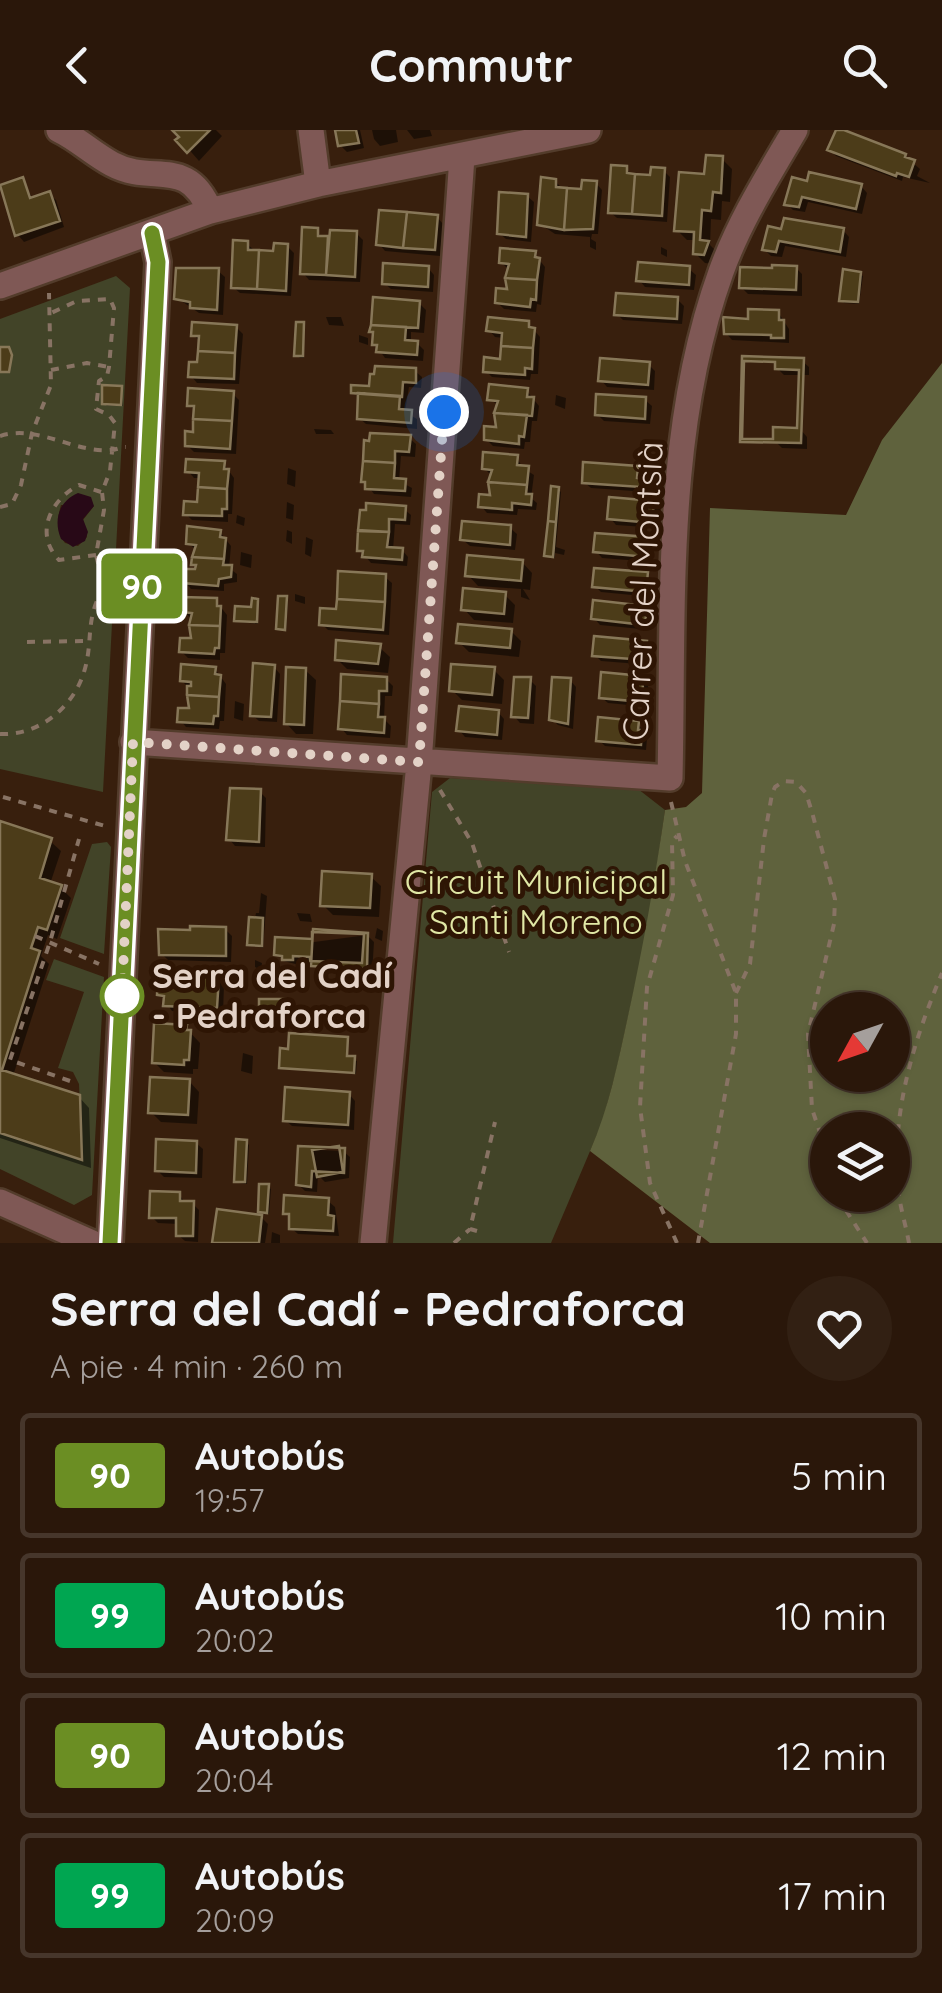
<!DOCTYPE html>
<html lang="es">
<meta charset="utf-8">
<style>
body{margin:0;font-family:Quicksand,sans-serif;background:#322013;color:#f1f3f6;height:100vh;display:flex;flex-direction:column;font-size:38px;white-space:nowrap}
*{box-sizing:border-box;margin:0}
p{font-size:32px;color:#a59f9c}
.icon{flex:none;width:55px;height:55px;fill:none;stroke:currentColor;stroke-width:2;stroke-linecap:round;stroke-linejoin:round}
.map{position:relative;height:1113px;overflow:hidden}
.drawer{display:flex;flex-direction:column;background:#2a170a;flex:1}
.drawer>*{flex:none}
.badge{padding:0 20px;border-radius:8px;font-size:35px;line-height:65px}
.needle{width:65px;rotate:230deg}
.buttons{position:absolute;left:810px;top:862px;display:grid;gap:20px}
.buttons a{display:grid;place-items:center;width:100px;height:100px;border-radius:50%;background:#2a170a;box-shadow:0 2px 8px #0004,0 0 0 2px #46362b;font-size:50px}
.you{position:absolute;width:50px;height:50px;margin:-25px;border:8px solid #fff;border-radius:50%;background:#1a73e8;box-shadow:0 0 0 15px #1a73e833}
.map>.badge{position:absolute;translate:-50% -50%;box-shadow:0 0 0 5px #fff}
.round{display:grid;place-items:center;flex:none;width:105px;height:105px;border-radius:52px;background:#322013}
.head{display:flex;align-items:center;justify-content:space-between;height:170px;padding:0 50px}
h1{font-size:48px;font-weight:700;line-height:75px}
ul{padding:0;list-style:none}
li{display:flex;align-items:center;gap:30px;height:125px;margin:0 20px 15px;padding:0 30px;border:5px solid #46362b;border-radius:10px}
li div{flex:1}
li b{display:block;font-size:38px}
li em{font-style:normal}
li .badge{min-width:110px;font-weight:700;text-align:center}
header{display:flex;justify-content:space-between;align-items:center;height:130px;padding:0 50px;background:#2a170a;font-size:45px;font-weight:700}
.map>svg:first-child{display:block}
</style>
<header><svg class="icon" aria-label="back" viewBox="0 0 24 24"><path d="M15 5l-7 7 7 7"/></svg>Commutr<svg class="icon" aria-label="search" viewBox="0 0 24 24"><circle cx="10" cy="10" r="6"/><path d="M15 15l6 6"/></svg></header>
<div class="map">
<svg width="942" height="1113" viewBox="0 0 942 1113">
<rect width="100%" height="100%" fill="#381f0d"/>
<path fill="#424428" fill-rule="evenodd" d="M116 146 130 158 103 662 0 639V189ZM61 375 94 376 83 390 87 407 78 416 65 413C56 401 57 389 61 375Z
M450 648 638 659 665 680 649 792 616 942 602 993 551 1113H393L432 662Z
M107 712 111 717 104 824 60 808 92 714Z
M54 829 104 847 92 1065 74 1075 0 1039V1003L82 1029 79 954 73 942 58 938 84 862 46 850Z"/>
<path fill="#5f623d" fill-rule="evenodd" d="M942 233V1113H710L590 1021C609 978 618 932 628 886 643 818 655 749 665 680L686 677 702 663 710 378 846 385 882 310ZM828 880H892V945H828ZM828 1000H892V1065H828Z"/>
<path fill="#280917" d="M78 363 91 367 94 376 83 389 88 402 85 411 73 417 61 409C53 390 59 371 78 363Z"/>
<path fill="#0007" d="M172 0H216L222 6 199 31Z
M338 0H360L364 18 347 22 340 15Z
M372 0H396L398 12 380 16 374 9Z
M407 0H430L432 6 414 9Z
M830 20 905 26 920 39 917 46 930 53 903 47 902 51 836 26Z
M722 29 732 39 730 72 722 71 721 90 711 89 710 115 718 123 714 134 705 133 695 123 696 110H687L677 100 707 47Z
M626 39 634 46 653 47 664 41 670 47 667 92 617 88 610 82Z
M22 50 33 69 49 64 56 70 64 97 24 112 18 105 1 58Z
M555 51 562 58 583 62 596 53 602 60 598 104H592L591 109 596 112V120L590 117V107L555 104 540 94Z
M808 54 861 56 867 63 862 84 808 72 805 82 793 80 787 74Z
M527 66 534 72 531 112 506 109 499 103Z
M437 87 443 94 440 126 385 121 379 114Z
M843 100 849 107 846 127 785 116 782 127 771 126 765 120 783 102Z
M317 101 323 109 356 103 363 110 360 152 309 150 303 143Z
M247 114 254 120 276 124 287 116 294 123 291 166 240 163 233 157Z
M661 117 667 120V127L661 124Z
M534 123 545 137 541 175 537 174 536 182 504 179 497 172 509 162V140L501 132Z
M428 138 434 145 433 162 391 159 384 153Z
M796 138 802 144V166L748 164 741 157Z
M689 139 696 145 694 160 645 157 639 150Z
M218 141 225 147 223 185 199 183 177 168Z
M860 144 863 146 859 174 844 173 842 170Z
M677 169 684 176 682 194 623 190 617 184Z
M419 173 426 180 424 203 411 202V213H417L424 220 423 231 385 228 375 214Z
M778 182 789 199V213L732 210 726 203Z
M326 187H341L344 196 329 195Z
M528 193 540 207 538 244H531L530 250 492 247 486 241 502 231 504 208 495 207 489 200Z
M303 195 304 228H300L297 225Z
M236 197 243 204 239 254 197 253 191 246 199 235 201 212 193 205Z
M359 205 368 208V215L359 212Z
M802 231 809 237V245H784L777 238Z
M649 235 655 241 654 260 607 257 601 250Z
M415 241 422 247 421 258 409 257 405 282 417 289V299L366 294 359 288 361 269 354 262 372 259Z
M121 258 123 276H107L104 273Z
M527 261 539 276 537 291H532L530 312H525L524 319 493 316 486 309 498 299 499 276 490 269Z
M233 264 239 270 236 324 194 322 187 315 195 304 197 282 189 275Z
M556 265 566 268 565 279 555 275Z
M645 270 652 276 650 294 604 291 597 284Z
M314 299 331 300 334 304H316Z
M801 300 807 307V319L782 318 775 311Z
M409 308 416 314 415 327 401 326 399 351 412 358 411 367 374 364 364 351 371 313Z
M517 328 523 338 534 345 531 368 537 373 536 380 518 379 517 385 487 383 481 376 492 368 491 345 484 338Z
M224 334 234 348 232 384H236H228V392L192 390 186 384 199 375 201 348H194L188 341Z
M288 338 296 341 295 357 287 354Z
M637 339 643 345 647 362 591 358 584 352Z
M558 359 561 362 556 417 565 420 564 425 555 423V428L547 425Z
M287 372 294 375 293 390 286 388Z
M653 373 660 379 658 398 616 395 610 388Z
M404 379 411 385 410 395 395 394 393 420H402L408 427 407 436 371 433 360 420 362 383Z
M237 385 245 388 244 396 236 393Z
M510 398 517 404 515 420 470 416 463 410Z
M287 400 292 402V414L286 411Z
M220 402 231 416 229 438 237 444V452L224 454V461L191 459 185 452 198 442V438L194 434 195 419 188 413Z
M306 407 313 410 311 427 305 424Z
M648 410 654 416 652 432 602 428 596 421Z
M241 422 252 425 251 438 240 435Z
M522 432 532 443 530 460 523 459 530 470 521 467V459L478 456 468 445Z
M647 445 653 451 652 467 601 462 595 456Z
M385 447 392 453 389 505 328 500 322 494Z
M295 464 305 467V474L295 471Z
M505 465 515 475 513 493 474 490 464 479Z
M286 468 288 471 286 501 279 498Z
M216 471 227 485 225 523H220V530L188 528 181 521 194 511 191 489 184 481Z
M257 471 258 494 239 492 236 490 253 480Z
M646 478 652 485 651 500 600 495 594 488Z
M511 501 521 511 519 527 469 522 459 512Z
M646 513 652 519 651 535 601 531 595 525Z
M379 517 390 527 388 543 347 539 337 529Z
M274 537 280 544 277 592 259 591 252 585Z
M215 539 226 554 224 591H220L219 599 186 597 180 590 191 581 189 558 182 551Z
M305 540 316 550 313 604H296L286 593Z
M494 540 504 550 502 574 462 570 452 560Z
M386 549 393 556 392 566H385L384 589 391 596 390 608 347 605 341 598Z
M641 549 648 555 649 577 608 573 601 567Z
M530 550 536 556 534 594 520 593 514 586Z
M570 550 576 557 573 599 558 595 552 589Z
M235 571 244 574 243 591 234 588Z
M498 582 504 589 502 610 465 607 459 600Z
M638 593 647 609 646 620 605 616 599 610Z
M260 662 266 668 265 717 235 716 229 709Z
M0 694 50 711 61 721 50 754 61 758 71 768 57 809 48 805 41 826 49 834 13 946 79 967 89 978 91 1038 0 1008Z
M370 746 381 756 379 787 333 785 323 775Z
M261 763 267 766 263 818 250 814 256 783H259Z
M297 783 310 784 312 792 300 791Z
M377 798 383 801 382 811 375 808Z
M225 799 232 806 231 832 168 830 162 824Z
M367 805 374 812 372 844 320 841 313 832 299 831V835L284 831 277 824 314 812Z
M255 830 262 833 261 840 255 837Z
M272 837 284 838 286 842 274 841Z
M218 850 224 856 223 883 172 881 160 864Z
M185 897 200 913 198 939H193V944L164 942 154 932Z
M347 909 348 928 357 931 356 944 281 937Z
M243 923 253 926 252 944 241 941Z
M189 951 199 962 197 994 161 992 151 982Z
M349 964 355 971 354 1000 292 996 285 990Z
M246 1012 249 1015 247 1054 239 1053 236 1051Z
M196 1013 203 1019 202 1048 164 1047 157 1040Z
M300 1019 343 1021 350 1027 349 1048 325 1052 318 1045 317 1062 305 1061 298 1054Z
M268 1057 271 1059 269 1084 260 1081Z
M179 1064 186 1074H193L199 1080 198 1112 185 1111 178 1105V1094L158 1093 152 1087Z
M328 1071 335 1077 339 1106 298 1104 291 1098 292 1089 285 1083Z
M219 1082 261 1087 268 1094 265 1113H215Z
M272 1102 280 1105V1113H271Z"/>
<path fill="#4c3c19" stroke="#877758" stroke-width="2.5" fill-rule="evenodd" d="M210 0 187 23 175 10 179 7 172 0Z
M335 0H356L359 13 338 16Z
M836 0H844L906 24 905 27 915 30 909 47 897 43 896 46 827 20Z
M706 25 723 26 721 63 713 62 711 81 702 80 700 110 709 111 704 125 693 124 694 102 674 101 679 42 704 44Z
M611 35 627 36V43L635 44 632 84 608 83Z
M651 37 665 38 662 86 632 84 635 44 650 45Z
M809 42 862 54 856 79 802 67 799 77 784 75 792 47 807 51Z
M23 47 30 68 50 61 60 91 15 106 0 55Z
M541 47 556 49V57L567 58 564 100 537 95Z
M582 50 597 51 593 99 564 100 567 58 581 59Z
M499 62 528 64 526 107 497 104Z
M379 80 407 82 403 118 376 115Z
M407 82 438 85 435 120 403 118Z
M784 88 844 98 840 122 779 111 776 122 762 120 768 96 781 99Z
M302 97 318 98V106H328L326 145 300 144Z
M330 100 357 101 355 147 326 145Z
M233 110 248 111V120H259L257 159 231 158Z
M274 113 288 114 286 161 257 159 259 120 273 121Z
M500 118 536 121 535 127 540 128 537 150 505 148 509 134 499 133Z
M638 132 690 136 689 155 636 151Z
M383 133 429 136 428 157 382 154Z
M772 135 797 136 796 160 739 158 740 137 772 138Z
M176 138H219L217 180 190 178V172L174 169Z
M843 139 861 142 858 172 839 171Z
M505 148 537 150 536 170 531 169 530 177 495 173 496 158 507 159Z
M616 163 678 167 677 189 614 185Z
M373 167 420 171 418 198 371 195Z
M748 179 779 180V190H784V208H771V205L724 204 723 187 748 189Z
M488 187 529 191V197L535 198 533 218 501 216 502 203 486 201Z
M192 192 237 195 235 223 198 221 199 206H191Z
M296 192H304L303 226H294Z
M371 195 406 197 405 210 418 211 417 225 376 222 377 215H372L373 202H369Z
M501 216 533 218 532 239 525 238V245L483 242 484 227 500 229Z
M0 217H9L12 225 9 242H0Z
M198 221 235 223 234 249 188 247 189 232H197Z
M742 226 804 228 801 313 740 312ZM744 231 775 232V239L799 240 797 298 773 297V309H742Z
M600 228 650 232 648 255 598 251Z
M375 236 416 238V253L403 252 402 267 351 263V255L369 256 370 244H374Z
M489 254 528 258 527 267H534L532 286 494 283 498 271 487 270Z
M102 255 122 256 121 275 102 274Z
M188 258 234 261 232 291 193 289 194 276H187Z
M358 263 400 266 399 279 412 280 411 293 357 289Z
M596 264 646 267 645 289 595 285Z
M494 283 527 285 524 307 519 306V314L484 310V296L496 297Z
M193 289 232 291 230 319 185 316V301L193 302Z
M370 303 411 305 409 322 395 321V333L363 331 364 310 369 311Z
M483 322 518 325 517 335 529 336 527 355 488 352 492 340 482 339Z
M186 329 225 331 224 339H229L227 359 198 357 199 343 185 342Z
M363 331 395 333 394 348 406 349 405 361 365 359V352H361Z
M583 332 638 336 637 348 642 349 641 357 582 353Z
M488 352 527 355 526 364H532L531 375 512 373V380L478 377 479 364 490 365Z
M551 356 559 357 556 392 548 391Z
M198 357 227 359V379H222V386L183 385 184 371 197 372Z
M609 367 654 371 652 393 607 389Z
M366 373 406 376 405 390 389 389V402L358 401 360 380H366Z
M462 391 511 395 510 415 460 410Z
M548 391 556 392 553 427 544 426Z
M187 396 221 400 220 407 226 408 224 429 192 427 196 415 186 414Z
M358 400 389 402 387 417 403 418 402 430 362 427 363 421H357Z
M595 403 649 407 647 427 593 422Z
M467 425 523 430 521 451 465 446Z
M192 427 224 429 223 435H232L231 447 219 449 218 456 182 453 183 439H195L196 435H191Z
M594 438 648 442 646 462 592 457Z
M338 441 386 444 385 472 337 469Z
M463 458 506 462 504 484 461 480Z
M278 466H287L285 500 276 499Z
M182 467 217 468V476H221L220 496 189 495 192 483 181 482Z
M252 468 258 469 257 492 234 491 235 476 251 477Z
M337 469 385 472 383 500 319 495 320 478 336 479Z
M593 470 647 476 645 495 591 489Z
M458 494 512 499 510 518 456 513Z
M189 495 220 496 219 518H215L214 524 179 522 180 508H191Z
M594 506 647 511 645 530 592 526Z
M336 510 381 514 378 534 335 530Z
M253 533 275 535 271 587 250 586Z
M181 534 216 537 215 544 221 545 219 567 187 565V556H191V552L180 551Z
M451 534 495 537 492 565 449 561Z
M286 537 306 538 304 595 284 594Z
M601 542 642 546 644 572 599 568Z
M341 544 387 547V561H379V574L340 571Z
M514 547H531L528 588 511 587Z
M552 547 571 548 568 594 549 590Z
M187 565 219 567 218 586H214L213 594 177 592 178 578H189Z
M340 571 379 574 378 587H385L384 603 338 599Z
M459 576 499 580 497 605 456 601Z
M598 587 639 591 638 600H642L641 615 596 611Z
M230 658 261 659 259 712 226 710Z
M0 691 52 708 40 748 62 755 47 800 38 797 31 818 40 821 2 940 80 965 82 1030 0 1003Z
M322 741 372 744 370 778 320 776Z
M249 787 263 788 262 816 247 815Z
M190 796 226 797V826L159 825 158 799 190 800Z
M313 799 368 803 367 839 311 836Z
M312 802 364 804 362 833 310 831V827L293 826V830H282V826L274 825 275 807 312 809Z
M158 845 219 847 217 878 163 876 164 866 157 865Z
M259 869H286V884L259 881Z
M154 893 187 895 186 900H191L189 930H184V935L152 933Z
M289 903 348 907 347 926H355L354 943 279 938 280 918 288 919Z
M150 947 190 949 188 985 148 983Z
M285 957 350 962 348 995 283 991Z
M156 1009 197 1011 196 1043 155 1041Z
M236 1009 247 1010 245 1052H234Z
M298 1016 345 1018 344 1043 312 1041 311 1057 296 1055Z
M339 1016 343 1042 317 1047 312 1020Z
M259 1054H269L267 1083 258 1082Z
M150 1061 180 1062V1071H194L193 1106H176V1088H149Z
M284 1065 329 1068 328 1085 334 1086 333 1101 289 1099V1084H283Z
M217 1079 262 1085 259 1113H212Z"/>
<g fill="none" stroke-linecap="round" stroke-linejoin="round">
<defs>
<path id="minor" d="M59 0C78 9 93 24 112 34 153 56 187 25 210 81
M311 0 318 54
M0 156 210 81 318 54 588 0
M133 612 670 648C674 480 663 303 721 142 739 92 768 46 795 0
M0 1072 92 1113
M110 1113 158 132 152 103
M373 1113 419 633 462 27"/>
</defs>
<use href="#minor" stroke="#533c2b" stroke-width="30"/>
<path stroke="#887364" stroke-width="4" stroke-dasharray="8 8" stroke-linecap="butt" d="M51 240 87 233 109 237
M0 306C38 294 73 323 111 320 116 320 121 317 126 317
M0 377 12 374 21 355 32 303 51 255 49 163
M96 425 59 430C34 404 50 370 79 355L101 362
M27 512 87 511
M0 604C38 606 73 578 84 542 94 510 84 490 104 457L96 425 104 380 102 362 110 341 115 293 109 285 96 279 99 251 107 246 109 237 114 178 110 169 77 171 49 184
M440 660 472 713 509 822
M3 667 105 696
M671 672 685 731 736 863V904L698 1113
M35 806 99 834
M736 863 750 834 764 709 772 664 775 657 784 651 796 652 806 663 812 682 835 769 834 794 808 904 812 979 828 1026
M70 951 10 930 50 812 79 709
M841 1065 847 1082 867 1113
M477 1101 470 1099 495 992
M454 1113 469 1100
M677 1113 650 1053 640 977 647 857 673 765 672 711 677 706
M909 1113C905 1091 897 1067 897 1045 894 973 915 908 942 843"/>
<use href="#minor" stroke="#7f5855" stroke-width="25"/>
</g>
<g fill="none" stroke-linecap="round" stroke-linejoin="round">
<defs>
<path id="line" d="M110 1113 158 132 152 103"/>
</defs>
<use href="#line" stroke="#fff" stroke-width="22"/>
<use href="#line" stroke="#6b8e23" stroke-width="15"/>
<path stroke="#e3d2c7" stroke-width="10" stroke-dasharray="0 18" d="M122 866 133 612 419 632 444 282"/>
</g>
<circle fill="#fff" stroke="#6b8e23" stroke-width="5" cx="122" cy="866" r="20"/>
<g text-anchor="middle" stroke-width="10" stroke-linejoin="round" paint-order="stroke">
<g font-size="35" fill="#e3d2c7" stroke="#2e1504">
<text transform="translate(643 461) rotate(-87)" y="12">Carrer del Montsià</text>
</g>
<g font-size="35" fill="#e1e8a6" stroke="#2e1504">
<text x="536" y="764">Circuit Municipal<tspan x="536" dy="40">Santi Moreno</tspan></text>
</g>
<g font-size="35" font-weight="bold" fill="#e3d2c7" stroke="#2e1504" text-anchor="start">
<text x="152" y="858">Serra del Cadí<tspan x="152" dy="40">- Pedraforca</tspan></text>
</g>
</g>
</svg>
<div class="buttons">
<a><svg class="needle" viewBox="-14 -14 28 28"><path d="M0-13l5 13h-10z" fill="#e53935"/><path d="M0 13l5-13h-10z" fill="#a59f9c"/></svg></a>
<a><svg class="icon" aria-label="layers" viewBox="0 0 24 24"><path d="M12 4l9 5-9 5-9-5zM3 14l9 5 9-5"/></svg></a>
</div>
<div class="you" style="left:444px;top:282px"></div>
<b class="badge" style="left:142px;top:456px;background:#6b8e23;color:#fff">90</b>
</div>
<section class="drawer">
<div class="head"><div><h1>Serra del Cadí - Pedraforca</h1><p>A pie · 4 min · 260 m</p></div><a class="round"><svg class="icon" aria-label="heart" viewBox="0 0 24 24"><path d="M12 20l-8-8c-3-5 5-10 8-4 3-6 11-1 8 4z"/></svg></a></div>
<ul>
<li><span class="badge" style="background:#6b8e23;color:#fff">90</span><div><b>Autobús</b><p>19:57</p></div><em>5 min</em></li>
<li><span class="badge" style="background:#00a651;color:#fff">99</span><div><b>Autobús</b><p>20:02</p></div><em>10 min</em></li>
<li><span class="badge" style="background:#6b8e23;color:#fff">90</span><div><b>Autobús</b><p>20:04</p></div><em>12 min</em></li>
<li><span class="badge" style="background:#00a651;color:#fff">99</span><div><b>Autobús</b><p>20:09</p></div><em>17 min</em></li>
</ul>
</section>
